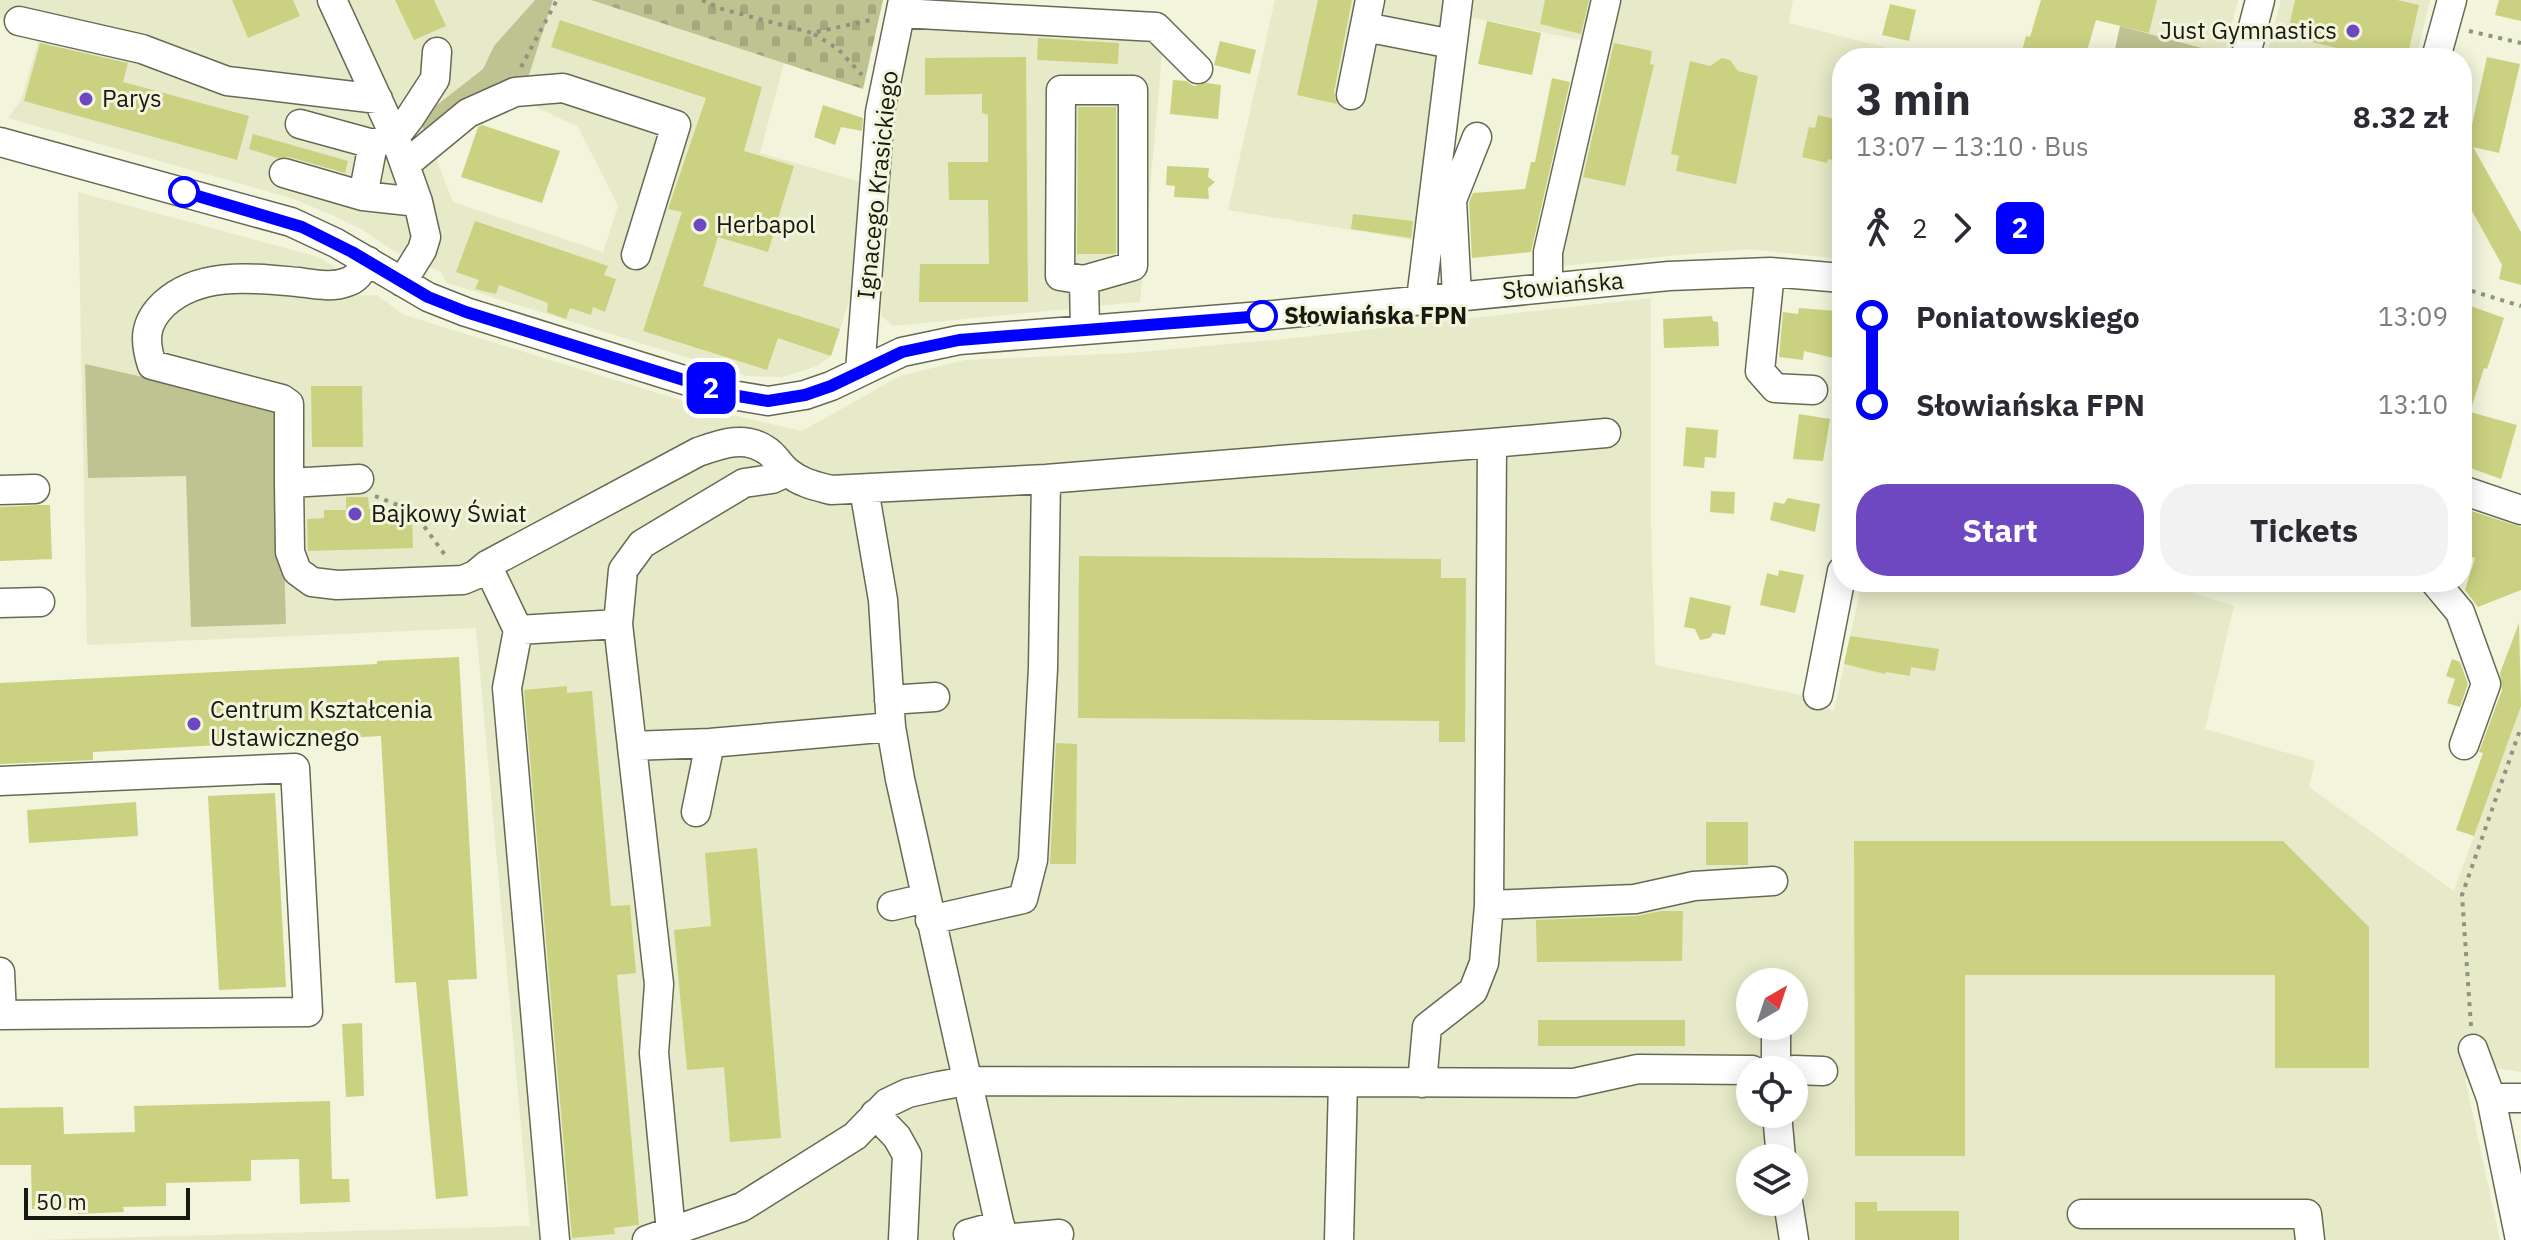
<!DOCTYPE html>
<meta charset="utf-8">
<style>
body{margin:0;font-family:"IBM Plex Sans",sans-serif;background:#f2f2f3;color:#2b2b33;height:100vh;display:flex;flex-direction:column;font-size:30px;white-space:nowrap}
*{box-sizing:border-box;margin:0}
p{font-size:26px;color:#7c7c81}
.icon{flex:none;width:44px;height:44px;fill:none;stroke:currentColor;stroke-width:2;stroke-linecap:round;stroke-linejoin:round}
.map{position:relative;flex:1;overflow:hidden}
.panel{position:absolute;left:1832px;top:48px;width:640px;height:544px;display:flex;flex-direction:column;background:#fff;border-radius:32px;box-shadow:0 4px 20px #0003}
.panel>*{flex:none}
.badge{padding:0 16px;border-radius:12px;font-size:28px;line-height:52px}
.needle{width:52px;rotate:39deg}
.controls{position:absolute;left:1736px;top:968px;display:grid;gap:16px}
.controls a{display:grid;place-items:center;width:72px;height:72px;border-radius:50%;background:#fff;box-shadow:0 4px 20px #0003;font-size:40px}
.scale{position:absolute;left:24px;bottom:20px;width:166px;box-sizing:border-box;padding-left:8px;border:4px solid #181910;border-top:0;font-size:22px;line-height:28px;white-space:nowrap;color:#181910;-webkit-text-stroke:6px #f2f5db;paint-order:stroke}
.map>.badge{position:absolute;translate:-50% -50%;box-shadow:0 0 0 4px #fff}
.legs{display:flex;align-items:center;gap:12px;height:88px;padding:0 24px;font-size:26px}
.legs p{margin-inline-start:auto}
.headline{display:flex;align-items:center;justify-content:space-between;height:136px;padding:0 24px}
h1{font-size:44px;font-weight:700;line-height:60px}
.button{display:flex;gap:16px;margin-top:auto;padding:16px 24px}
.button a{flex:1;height:92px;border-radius:32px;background:#6e48c1;color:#fff;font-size:32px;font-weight:700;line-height:92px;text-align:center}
.button a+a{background:#f2f2f3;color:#2b2b33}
ul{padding:0 24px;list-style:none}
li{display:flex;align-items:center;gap:28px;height:88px;font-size:30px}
li i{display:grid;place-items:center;width:12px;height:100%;margin:0 10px;background:currentColor}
li i::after{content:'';width:20px;height:20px;margin:-10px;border:6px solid;border-radius:50%;background:#fff}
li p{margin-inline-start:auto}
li:first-child i{background:linear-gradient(#0000 50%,currentColor 0)}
li:last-child i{background:linear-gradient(currentColor 50%,#0000 0)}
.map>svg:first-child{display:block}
</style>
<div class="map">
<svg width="2521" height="1240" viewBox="0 0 2521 1240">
<defs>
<pattern id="cemetery-stones" width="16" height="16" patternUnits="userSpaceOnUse" patternTransform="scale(2)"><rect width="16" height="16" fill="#bec391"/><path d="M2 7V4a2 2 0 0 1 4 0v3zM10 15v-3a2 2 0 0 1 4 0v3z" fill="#a3a77c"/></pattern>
</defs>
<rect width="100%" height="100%" fill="#f2f5db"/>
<path fill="#e6eac8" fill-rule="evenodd" d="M0 0H535L494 46 483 69 420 118 453 202 603 252 618 206 578 127 521 100 553 0H591L784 63 760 153 861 182 855 283 831 356 818 366 782 377 747 376 447 283 441 272 395 252 361 229 332 215 294 199 8 118 21 100 42 29 0 18Z
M1275 0H1598L1590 42 1465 16 1437 244 1228 210Z
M1614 0H1793L1789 23 1927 58H1842V259L1748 249 1561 266Z
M2127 0H2238L2224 54 2120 26Z
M2281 0H2430L2416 58H2281L2267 54Z
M909 29 1149 36 1162 54 1140 302 893 326 881 316 890 122Z
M78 192 319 257 335 267 332 296 377 295 404 315 723 413 802 431 900 376 965 360 1130 353 1294 338 1651 298V522L1655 665 1801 695 1834 711 1862 582H2159L2234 606 2205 729 2315 761 2309 787 2454 891 2521 706V1072L2494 1068 2465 1078 2500 1240H34L530 1226 476 628 87 645ZM1750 982H1794V1026H1750ZM1750 1070H1794V1114H1750ZM1750 1158H1794V1202H1750Z"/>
<path fill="#bec391" d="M535 0H553L521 100 507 79 424 130 420 118 483 69 494 46Z
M2120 26 2224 54 2223 58H2113Z
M85 364 271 406 280 417 286 624 191 627 186 476 88 478Z"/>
<path fill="url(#cemetery-stones)" d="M591 0H883L863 89Z"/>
<path fill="#cad281" d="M232 0H293L300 16 248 38Z
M395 0H434L446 26 414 40Z
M1318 0H1352L1334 92 1337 104 1297 95Z
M1545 0H1589L1581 34 1540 24Z
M2041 0H2157L2149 33 2096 20 2085 58H2020L2026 36 2030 37Z
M2295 0H2397L2419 5 2407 58H2378L2287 36Z
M2499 0H2521V21L2495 15Z
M1890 4 1916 10 1909 41 1882 35Z
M560 20 762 87 744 151 794 166 768 252 718 237 703 286 840 329 831 356 778 338 767 370 643 331 682 212 668 209 706 98 551 47Z
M1487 21 1541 33 1532 75 1478 64Z
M1038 38 1119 43 1118 64 1037 60Z
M1220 41 1256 50 1250 74 1214 65Z
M40 43 128 63 123 82 249 116 237 160 24 101Z
M1614 43 1652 51 1650 64 1654 65 1625 186 1583 177Z
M1026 57 1028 302H919L920 264H989L988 200H949L948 162H988V115L982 113V94L925 95V58Z
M2487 57 2520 64 2499 153 2473 147 2521 232V285L2499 279 2502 265 2462 193V127L2469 138Z
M1722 58 1730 60 1738 71 1758 76 1736 184 1676 171 1679 156 1671 154 1690 61 1710 66Z
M1552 78 1570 82 1531 252 1472 258 1469 203 1473 193 1525 189 1531 162H1535Z
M1173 80 1186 81 1194 86 1207 83 1221 85 1218 119 1170 114Z
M823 105 863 118 862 131 841 127 835 145 814 137Z
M1078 107H1116V253L1113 254H1077Z
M1818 115 1842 121V162L1828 159 1827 163 1802 157 1809 127 1815 128Z
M482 125 560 151 542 203 461 177 478 127Z
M253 134 348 161 345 173 289 157 277 158 249 149Z
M1167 166 1209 168 1208 177 1215 182 1208 188 1209 199 1174 197 1175 186 1166 185Z
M1353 214 1413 221 1411 238 1351 229Z
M475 221 608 266 604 275 616 279 605 312 593 307 591 315 570 308 566 319 547 312 548 303 499 285 496 294 475 289 479 280 456 272Z
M2462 303 2504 318 2487 369 2484 368 2470 412 2517 425 2501 479 2462 465Z
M1799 308 1836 311 1833 344 1842 355V360L1804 351 1803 360 1779 357 1783 312 1798 314Z
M1712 316 1713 321 1718 322 1719 346 1664 348 1663 319Z
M311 386H362L363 447H312Z
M1799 414 1830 419 1823 461 1793 459Z
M1686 427 1718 430 1716 458 1705 457 1704 468 1683 466Z
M1711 491 1735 492 1734 514 1710 512Z
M346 497H368L369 509 392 508V516L412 515 413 548 308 551 307 519 324 518V510H346Z
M1788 498 1820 504 1815 532 1770 520 1774 502 1784 504Z
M38 505H50L52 559 0 561V507Z
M2462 508 2521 527V590L2478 607 2465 590 2475 558 2462 554Z
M1079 556 1441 559V578H1466L1465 742H1439V721L1078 718Z
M1779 570 1804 575 1795 613 1760 605 1767 573 1778 576Z
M1690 597 1731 606 1725 635 1713 633 1710 638 1700 640 1695 629 1684 627Z
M2519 623 2521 706 2474 836 2456 830 2483 753 2479 752 2502 690 2500 673Z
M1850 636 1939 649 1935 671 1911 667 1910 676 1886 672 1885 674 1844 664Z
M459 657 477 979 448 980 468 1196 436 1199 416 982 395 983 381 736 93 752V760L0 764V683L377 664V661Z
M2452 659 2460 662 2468 684 2460 707 2447 703 2455 679 2446 676Z
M567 686V693L592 691 611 906 630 905 636 973 617 975 639 1225 614 1228 615 1234 572 1238 524 690Z
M1056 743 1077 744 1076 864H1050Z
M275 793 286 987 219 990 208 796Z
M136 802 138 836 29 843 27 810Z
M1706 822H1748V865H1706Z
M1854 841H2283L2369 927V1068H2275V975H1965V1156H1855Z
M757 848 781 1138 730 1142 724 1067 687 1070 674 930 711 926 705 853Z
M1661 911H1683L1682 961 1537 962 1536 920 1636 916Z
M1538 1020H1685V1046H1538Z
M362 1023 364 1096 346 1097 342 1024Z
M330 1101 332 1179H349L350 1202 300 1204 299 1159 251 1160V1181L166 1183V1206L123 1207 124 1212 77 1214 76 1208 32 1209 31 1165H0V1108L63 1107 64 1134 135 1132 134 1106Z
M1855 1202H1877V1211H1959V1240H1855Z"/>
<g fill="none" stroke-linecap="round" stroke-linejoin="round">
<defs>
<path id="minor" d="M332 0 395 137 418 202 426 237 422 250 402 282
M901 13 1156 27 1198 69
M19 21 142 49 227 81 378 99
M1365 27 1452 44
M2245 58 2260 0
M2436 58 2452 0
M1351 95 1370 0
M300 124 373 144
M0 142 291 222 336 243 428 297 466 312 732 395 768 401 805 395 831 386 902 352 959 340 1262 316 1669 276 1770 272 1842 278
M406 164 468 113 515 92 563 88 676 125 636 255
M284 173 363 196
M418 202 363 196 373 144 395 137 409 119 435 79 437 52
M1770 272 1760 371 1775 388 1813 390
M1084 280 1133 266V90H1061L1060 276 1084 280 1085 329
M1548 287V252L1606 0
M1457 296 1452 200 1477 137
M1421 299 1458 0
M860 371 880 112 903 0
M1492 443 1606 433
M359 479 289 483 290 552 297 571 312 582 337 585 463 580 475 575 487 565 698 452C721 444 744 435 766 450 775 455 780 467 789 473 801 483 816 486 831 490L1046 479 1492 443 1489 905 1484 963 1473 991 1427 1027 1422 1083
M289 483V404L282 399 152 365C144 341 144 323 164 304 200 271 253 278 298 282 314 284 332 288 347 282 358 279 362 269 368 261
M864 489 883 600 891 727 900 779 1003 1240
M0 490 35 489
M2462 490 2521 510
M487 565 518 630 507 688 555 1240
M2435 582 2460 612 2486 684 2464 745
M0 603 40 602
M618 624 623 570 642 544 744 483 772 479 787 472
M518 630 618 624 659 984 654 1053 671 1232
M1818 695 1842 571
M889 700 935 697
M632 746 710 743 891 727
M0 781 295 768 308 1012 0 1015
M696 812 710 743
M1489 905 1635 899 1694 886 1773 881
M892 906 926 898
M930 920 1023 899 1033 860 1043 668 1046 479
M0 972 2 1015
M2473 1049 2491 1098 2520 1240
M1776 1070V1026
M1794 1070 1823 1071
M1343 1082 1574 1083 1638 1069 1752 1070
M2491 1098H2521
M875 1114 897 1137 907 1155 903 1240
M1777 1114 1781 1158
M1788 1202 1794 1240
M2082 1214H2307L2310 1240
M968 1234 1000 1225
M1003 1239 1059 1234
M647 1240 742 1207 855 1136 887 1103 908 1093 939 1086 966 1081 1343 1082 1339 1240"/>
</defs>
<use href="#minor" stroke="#676a53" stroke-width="31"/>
<path stroke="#909380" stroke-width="4" stroke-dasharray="4 6" stroke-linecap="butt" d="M702 0 722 9 812 33 875 19
M2469 31 2521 43
M814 34 838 49 862 75
M521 67 557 0
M2462 277 2468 290
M2462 288 2521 306
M375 496 413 511 445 555
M2471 1026 2462 895 2521 727"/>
<use href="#minor" stroke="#fff" stroke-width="28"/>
</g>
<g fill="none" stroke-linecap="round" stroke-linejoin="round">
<defs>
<path id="line-1" d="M184 192 302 227 352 252 428 297 466 312 732 395 768 401 805 395 831 386 902 352 959 340 1262 316"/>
</defs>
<use href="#line-1" stroke="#fff" stroke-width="18"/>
<use href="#line-1" stroke="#00f" stroke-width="12"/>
</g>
<g fill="#6e48c1" stroke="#f2f5db" stroke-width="3">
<circle cx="2353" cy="31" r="8"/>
<circle cx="86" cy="99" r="8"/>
<circle cx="700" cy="225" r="8"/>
<circle cx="355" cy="514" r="8"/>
<circle cx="194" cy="724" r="8"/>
</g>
<g fill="#fff" stroke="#00f" stroke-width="4">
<circle cx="184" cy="192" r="14"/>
<circle cx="1262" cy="316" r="14"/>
</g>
<g text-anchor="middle" stroke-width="6" stroke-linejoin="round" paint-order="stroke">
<g font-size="24" fill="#181910" stroke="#f2f5db" text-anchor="start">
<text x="2337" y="39" text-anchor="end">Just Gymnastics</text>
<text x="102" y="107">Parys</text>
<text x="716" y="233">Herbapol</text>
<text x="371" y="522">Bajkowy Świat</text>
<text x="210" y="718">Centrum Kształcenia<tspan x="210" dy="28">Ustawicznego</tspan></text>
</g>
<g font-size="24" fill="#181910" stroke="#f2f5db">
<text transform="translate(878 185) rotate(-84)" y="8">Ignacego Krasickiego</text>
<text transform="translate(1563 286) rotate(-5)" y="8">Słowiańska</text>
</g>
<g font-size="24" font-weight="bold" fill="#181910" stroke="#f2f5db" text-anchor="start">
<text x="1284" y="324">Słowiańska FPN</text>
</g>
</g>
</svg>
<div class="controls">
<a><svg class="needle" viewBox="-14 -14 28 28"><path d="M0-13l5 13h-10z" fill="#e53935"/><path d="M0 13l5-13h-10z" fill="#7c7c81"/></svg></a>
<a><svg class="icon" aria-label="locate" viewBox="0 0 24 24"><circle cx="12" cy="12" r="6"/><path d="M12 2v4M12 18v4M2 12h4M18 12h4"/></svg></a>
<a><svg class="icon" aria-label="layers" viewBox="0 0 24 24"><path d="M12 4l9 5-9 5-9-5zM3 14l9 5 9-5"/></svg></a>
</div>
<div class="scale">50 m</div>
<b class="badge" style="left:711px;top:388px;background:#00f;color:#fff">2</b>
<section class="panel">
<div class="headline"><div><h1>3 min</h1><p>13:07 – 13:10 · Bus</p></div><b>8.32 zł</b></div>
<div class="legs"><svg class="icon" aria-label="walk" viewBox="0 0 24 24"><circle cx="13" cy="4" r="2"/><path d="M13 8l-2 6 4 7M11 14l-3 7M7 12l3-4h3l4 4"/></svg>2<svg class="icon" aria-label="forward" viewBox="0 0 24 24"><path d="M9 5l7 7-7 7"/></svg><b class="badge" style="background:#00f;color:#fff">2</b></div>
<ul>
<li><i style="color:#00f"></i><b>Poniatowskiego</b><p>13:09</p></li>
<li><i style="color:#00f"></i><b>Słowiańska FPN</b><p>13:10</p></li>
</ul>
<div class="button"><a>Start</a><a>Tickets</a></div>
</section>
</div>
